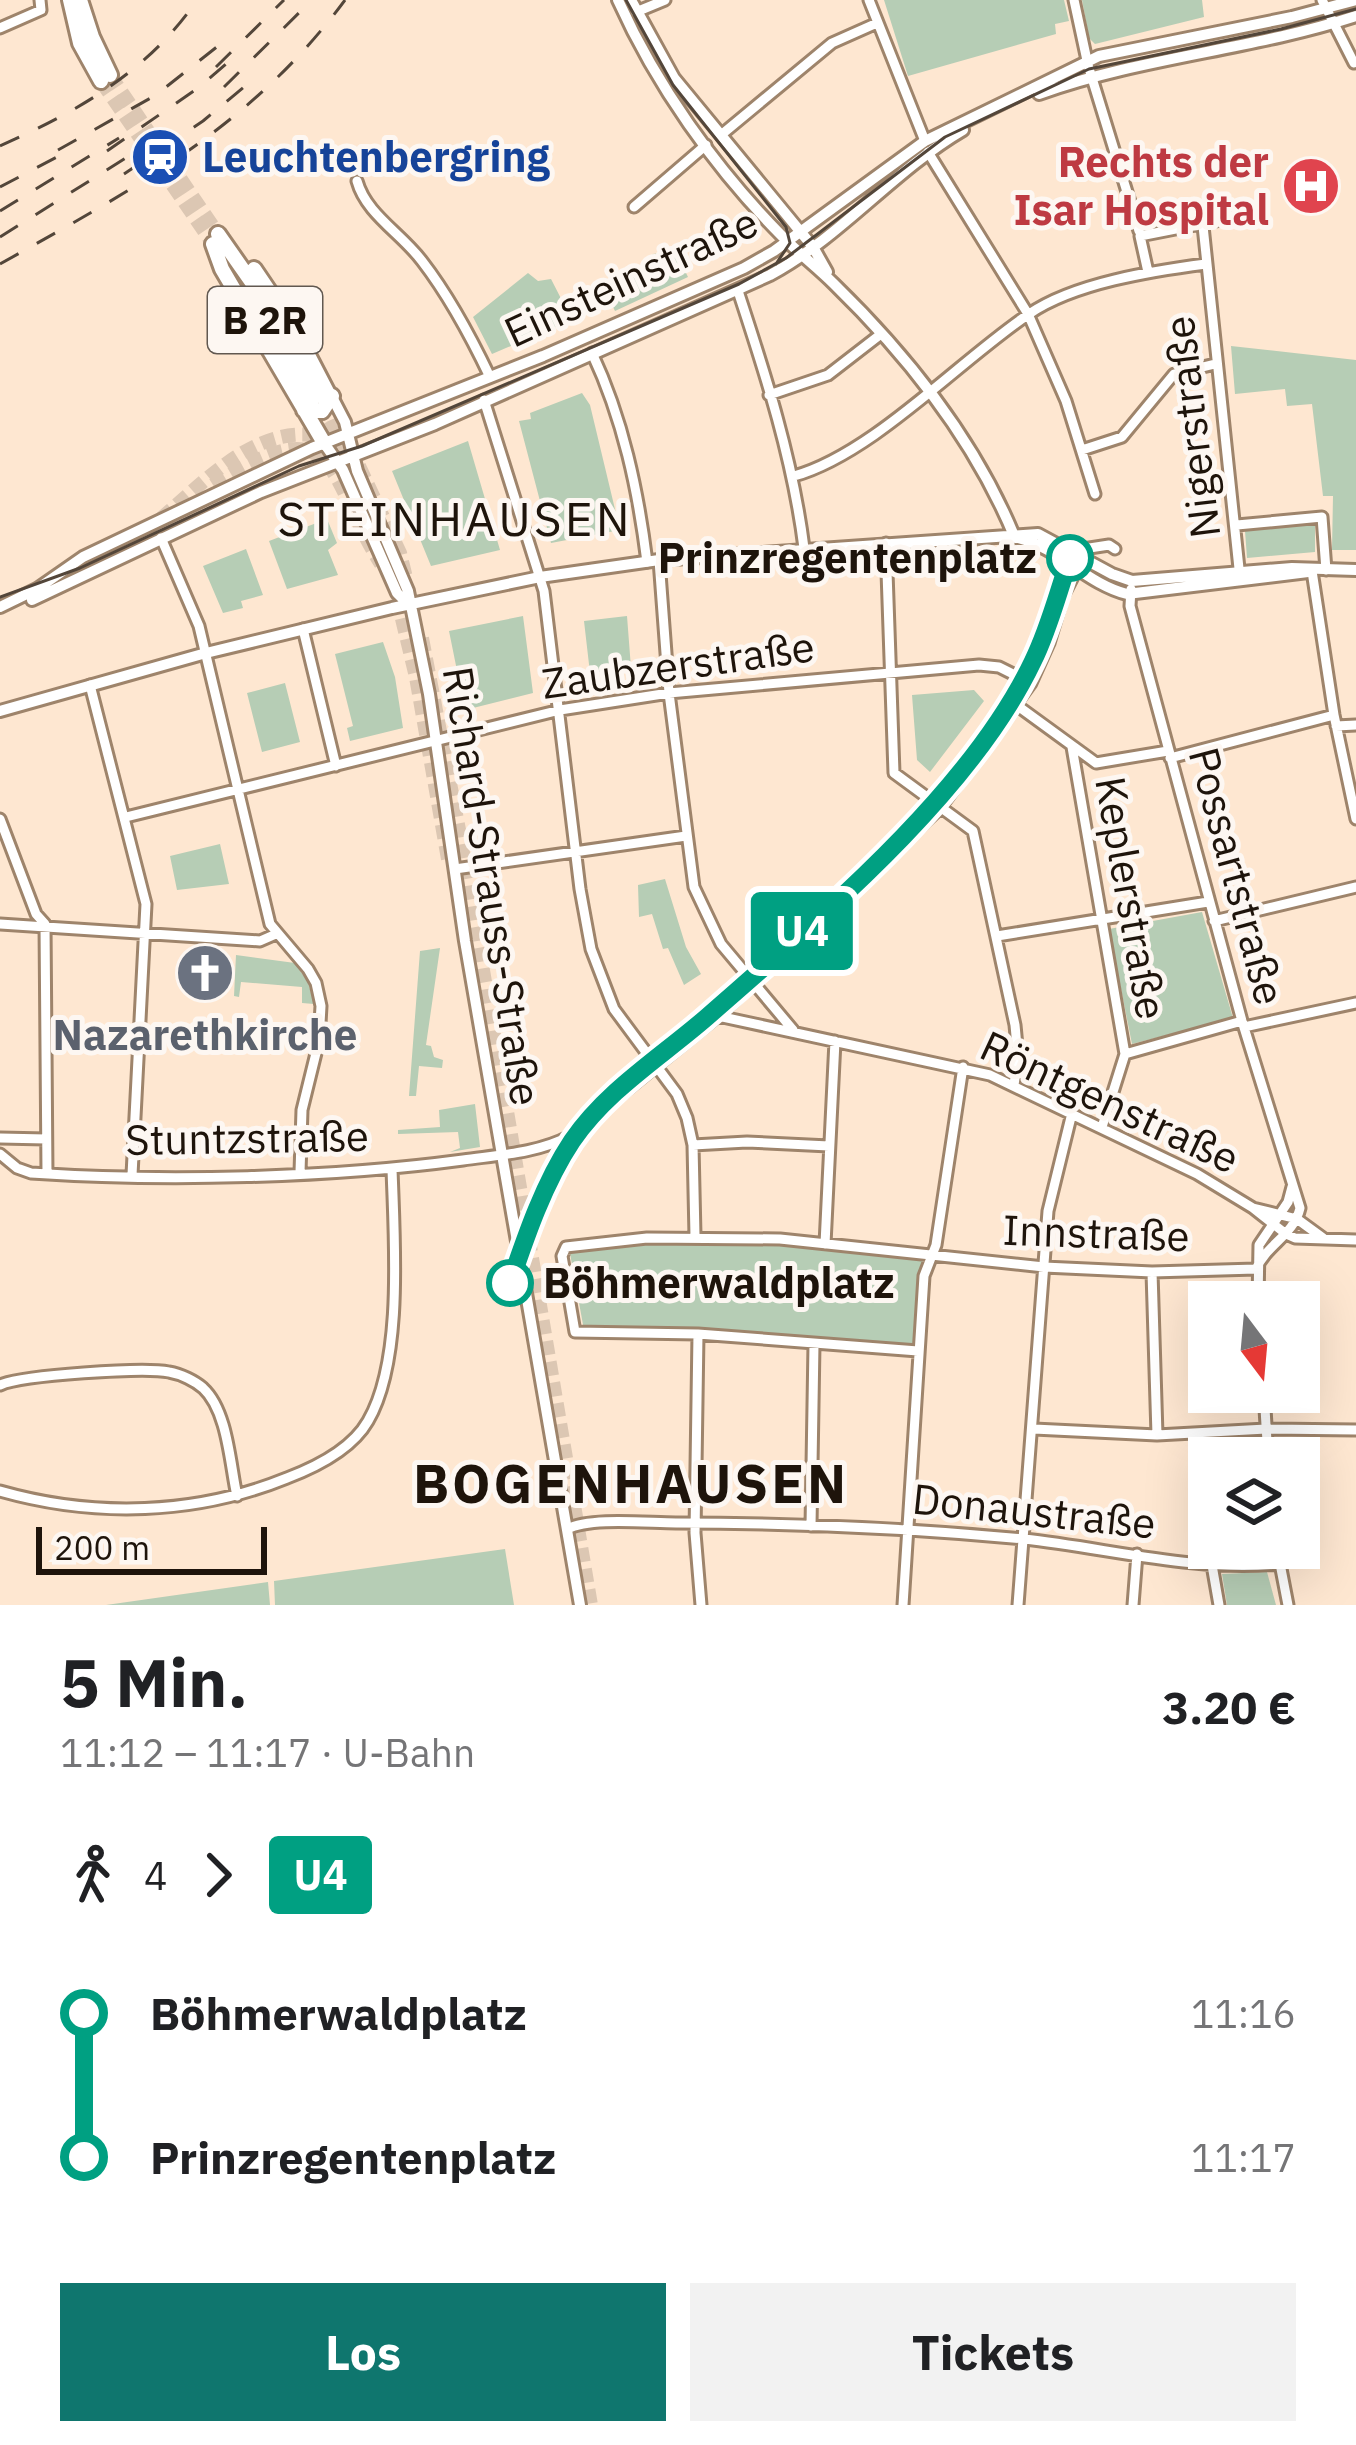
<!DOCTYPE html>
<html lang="de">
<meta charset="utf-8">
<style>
body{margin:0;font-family:"IBM Plex Sans",sans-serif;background:#f2f2f2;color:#202124;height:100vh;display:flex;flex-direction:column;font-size:45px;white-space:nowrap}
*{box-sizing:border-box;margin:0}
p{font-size:39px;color:#757577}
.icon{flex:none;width:66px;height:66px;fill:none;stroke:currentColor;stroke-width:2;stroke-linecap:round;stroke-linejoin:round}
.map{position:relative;height:1605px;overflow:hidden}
.side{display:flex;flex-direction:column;background:#fff;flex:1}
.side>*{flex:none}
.badge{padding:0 24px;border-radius:9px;font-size:42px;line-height:78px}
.needle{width:78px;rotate:164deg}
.tools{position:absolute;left:1188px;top:1281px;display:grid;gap:24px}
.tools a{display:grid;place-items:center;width:132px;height:132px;border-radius:0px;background:#fff;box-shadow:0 12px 48px #0002;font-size:60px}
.scale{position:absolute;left:36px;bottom:30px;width:231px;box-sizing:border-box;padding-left:12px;border:6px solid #1e140b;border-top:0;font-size:33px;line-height:42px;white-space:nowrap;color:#1e140b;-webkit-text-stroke:9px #fdf7f2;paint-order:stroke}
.map>.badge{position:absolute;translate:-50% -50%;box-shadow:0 0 0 6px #fff}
.legs{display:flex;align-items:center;gap:18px;height:132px;padding:0 60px;font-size:39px}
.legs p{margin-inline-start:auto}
.head{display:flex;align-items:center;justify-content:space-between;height:204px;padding:0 60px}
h1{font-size:66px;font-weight:700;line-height:90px}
.action{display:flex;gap:24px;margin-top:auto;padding:24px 60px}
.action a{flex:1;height:138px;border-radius:0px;background:#0f766e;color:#fff;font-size:48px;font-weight:700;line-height:138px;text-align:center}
.action a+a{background:#f2f2f2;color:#202124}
ul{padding:0 60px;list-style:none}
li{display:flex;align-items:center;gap:42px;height:144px;font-size:45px}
li i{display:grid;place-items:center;width:18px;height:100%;margin:0 15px;background:currentColor}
li i::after{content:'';width:30px;height:30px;margin:-15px;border:9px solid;border-radius:50%;background:#fff}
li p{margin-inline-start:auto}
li:first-child i{background:linear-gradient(#0000 50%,currentColor 0)}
li:last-child i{background:linear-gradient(currentColor 50%,#0000 0)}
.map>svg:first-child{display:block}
</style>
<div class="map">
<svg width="1356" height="1605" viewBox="0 0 1356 1605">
<rect width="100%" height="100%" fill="#fee7d1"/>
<path fill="#b6cdb5" d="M884 0H1064L1069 21 1055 24 1056 34 908 76Z
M1082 0H1202L1204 17 1095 44 1089 38Z
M675 251 688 277 615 311 607 295 633 278 653 254Z
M528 273 538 281 551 279 572 320 492 354 473 317Z
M1231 346 1356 360V550H1332L1333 496H1323L1312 404 1287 406 1285 389 1235 394Z
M582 393 590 405 620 530 551 543 519 421 531 419 530 413Z
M468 441 500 550 431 566 392 471Z
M327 519 337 543 328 550 338 575 287 589 269 541Z
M1315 523V552L1247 558 1245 531Z
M246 549 263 595 241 601 243 608 223 613 203 566Z
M523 616 533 693 465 710 449 631Z
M627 616 631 668 590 673 584 621Z
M383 642 395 677 403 728 350 741 347 728 353 726 335 654Z
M285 683 300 742 262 752 247 693Z
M974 690 984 701 930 772 917 760 912 695Z
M220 844 229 884 177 890 170 856Z
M665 879 686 947 701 974 684 985 668 948 663 949 652 914 639 917 638 885Z
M1202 912 1233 1018 1132 1044 1109 929Z
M440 948 426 1045 431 1046 434 1057 443 1060 442 1068 419 1066 416 1096H409L420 951Z
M236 955 295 963 308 982 314 1004 302 1003V987L241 982 239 997 234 996Z
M475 1104 480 1147 450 1152 460 1148 458 1132 398 1134V1130L440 1127 439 1110Z
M642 1240 780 1243 923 1257 916 1348 584 1330 569 1248Z
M505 1549 514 1605H275L274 1581Z
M1267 1572 1276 1605H1227L1222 1574Z
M268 1582 270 1605H106Z"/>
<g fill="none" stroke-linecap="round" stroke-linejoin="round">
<path stroke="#dcc7b3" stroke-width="14" stroke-dasharray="14 7" stroke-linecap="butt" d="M110 75 218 234
M101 81 209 238
M324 400 354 467
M314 405 336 450
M359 466 400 553 407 582
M213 485C341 403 325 475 381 564
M70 570C98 556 129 545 153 525 202 486 255 421 324 437
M397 598 416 677 448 859
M422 638 460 835 591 1605"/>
<defs>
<path id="minor" d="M869 0 925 141
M1074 0 1088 65 1139 231
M1322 0 1354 63
M636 12 665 0
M0 28 41 10 40 0
M721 135 832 43 877 23
M928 152 1028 314 1066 401 1095 494
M357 181C366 214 401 233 422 261 449 296 471 337 490 377
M634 207 706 145
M1203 226 1240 578
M1148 272 1140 236 1262 212
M738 291C766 376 793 460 804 548
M592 353C623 419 638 490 647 562
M769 395 828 375 881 334
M484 400 544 591 580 889 591 949 614 1009 677 1094 687 1118 693 1145 695 1236
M1082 450 1122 437 1174 374 1215 364
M794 476C873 454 960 360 1029 314 1074 283 1152 271 1206 264
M1237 525 1322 517 1326 570
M161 538 199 626 270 924 308 969 316 983 321 1006 319 1041 302 1110 300 1172
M886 543 894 773 973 831 1015 1025 1018 1057 1014 1085
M1083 549 1109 545 1115 549
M659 560 669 693 694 887 721 944 793 1030
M1312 571 1334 715 1356 819
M1131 589 1130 606 1242 1021 1300 1208C1294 1235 1267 1244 1256 1269
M303 629 336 766
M90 685 146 904 132 1175
M1015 704 1096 763 1168 751
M1336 726 1356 725
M1072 747 1125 1054 1102 1127
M1170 758 1334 715
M126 817 560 710 669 693 979 665 999 667 1031 683
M0 819 36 914 45 924 47 1174
M455 869 686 836
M1214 921 1356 887
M0 924 260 941 276 934
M997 936 1208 902
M718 1016 990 1075 1197 1174 1253 1208 1286 1234 1295 1238 1356 1240
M1244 1027 1356 1003
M1125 1054 1242 1021
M0 1138 46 1139
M693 1145 747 1142 829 1146
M0 1154 17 1168 31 1173C166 1182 329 1178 463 1160 498 1155 538 1153 570 1136L718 1016 940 808 1031 683 1049 643 1063 596 1078 567
M1253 1208 1297 1219 1323 1238
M825 1244 835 1041
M1152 1272 1157 1435
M1258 1302 1259 1245 1288 1202 1292 1187
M698 1334 695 1533 701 1605
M918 1351 698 1334 575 1332 562 1256 566 1247 647 1238 780 1239 1044 1267 1152 1272 1256 1269
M0 1385C23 1375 144 1367 169 1372 181 1374 195 1381 203 1388 228 1411 230 1465 237 1496
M1264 1392 1268 1458
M1034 1429 1157 1435 1266 1429 1356 1430
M0 1491C95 1518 196 1515 287 1478 316 1467 352 1449 368 1421 404 1359 394 1238 392 1168
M811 1526 814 1344
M567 1529C591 1517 647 1523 676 1523 792 1523 908 1528 1024 1539 1108 1548 1194 1572 1278 1564
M1277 1548 1288 1605
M1212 1565 1219 1605
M903 1605 924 1276 936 1245 963 1067
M1018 1605 1048 1211 1072 1113
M1133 1605 1137 1554"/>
<path id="major" d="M618 0C656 85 715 168 780 234 797 252 817 267 834 284 909 357 975 440 1015 538
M631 0 674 78 813 247 827 272
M1039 94C1142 57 1252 50 1356 16
M304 343 345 422 357 471 408 591 429 694 465 941 580 1605
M324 443 343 470 397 593 408 604
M1018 538C1059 548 1087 584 1127 594L1308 572
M32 600 261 492 435 424 770 275C841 237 893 171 963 130
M0 607 37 589 83 557 312 448 543 356 744 268 774 251 925 141 1099 56 1292 17 1356 0
M0 711 206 653 392 608 540 577 659 560 1038 534 1112 574 1132 581 1292 568 1356 570"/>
<path id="highway" d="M70 0 80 43 101 81
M80 0 92 37 110 75
M218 234 276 317 321 396
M213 244 222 269 324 443
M254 269 304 343
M253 302 312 401
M304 410 322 411 332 396"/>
</defs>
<use href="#minor" stroke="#9e846b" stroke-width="15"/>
<use href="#major" stroke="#9e846b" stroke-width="16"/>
<use href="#highway" stroke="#9e846b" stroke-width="20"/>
<use href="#minor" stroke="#fff" stroke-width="9"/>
<use href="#major" stroke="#fff" stroke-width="10"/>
<use href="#highway" stroke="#fff" stroke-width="14"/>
<path stroke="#53463a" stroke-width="3" d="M626 0 673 85 786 227 790 243 776 264
M0 597 80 568 299 466 362 446 739 284 786 258 945 137 1089 69 1281 29 1356 9"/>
<path stroke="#53463a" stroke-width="3" stroke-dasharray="21 21" stroke-linecap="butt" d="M216 67 284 0
M224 87 312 0
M0 146C78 111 148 72 197 0
M58 150 156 95 223 42
M107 151 198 88 233 58
M124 174 203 121 250 82
M0 187 74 148
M0 211 119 138
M0 237 137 151
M0 264C134 189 252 126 345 0"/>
</g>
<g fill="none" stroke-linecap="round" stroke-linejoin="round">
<defs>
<path id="line-1" d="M510 1283C526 1236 544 1183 572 1141 607 1090 661 1057 707 1017 816 921 970 794 1033 661 1049 629 1058 592 1070 558"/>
</defs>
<use href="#line-1" stroke="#fff" stroke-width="27"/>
<use href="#line-1" stroke="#00a082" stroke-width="18"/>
</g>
<defs>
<symbol id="station-disc" viewBox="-11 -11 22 22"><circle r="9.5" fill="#1a4fb4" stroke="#fdf7f2"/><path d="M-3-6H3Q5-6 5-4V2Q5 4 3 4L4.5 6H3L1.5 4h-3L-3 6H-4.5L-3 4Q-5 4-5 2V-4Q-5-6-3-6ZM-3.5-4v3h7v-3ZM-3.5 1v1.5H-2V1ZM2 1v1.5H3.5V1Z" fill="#fff"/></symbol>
<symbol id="hospital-disc" viewBox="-11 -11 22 22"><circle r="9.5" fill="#e0444e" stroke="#fdf7f2"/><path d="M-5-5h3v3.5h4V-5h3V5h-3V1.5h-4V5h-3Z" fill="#fff"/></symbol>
<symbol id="church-disc" viewBox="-11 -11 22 22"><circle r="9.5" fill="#6b7280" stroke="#fdf7f2"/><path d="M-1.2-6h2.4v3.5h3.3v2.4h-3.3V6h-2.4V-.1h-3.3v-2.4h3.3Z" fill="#fff"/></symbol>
</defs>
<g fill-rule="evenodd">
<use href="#station-disc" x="127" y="124" width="66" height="66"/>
<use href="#hospital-disc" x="1278" y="153" width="66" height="66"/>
<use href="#church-disc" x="172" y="940" width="66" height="66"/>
</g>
<g fill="#fff" stroke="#00a082" stroke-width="6">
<circle cx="1070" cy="558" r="21"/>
<circle cx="510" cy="1283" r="21"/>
</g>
<g text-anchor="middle" stroke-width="10" stroke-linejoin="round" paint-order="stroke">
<rect fill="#fdf7f2" stroke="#615850" stroke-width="3" x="208" y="287" width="114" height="66" rx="9"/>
<g font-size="39" font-weight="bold" fill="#1e140b">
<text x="265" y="334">B 2R</text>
</g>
<g font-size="42" font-weight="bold" fill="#164399" stroke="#fdf7f2" text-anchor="start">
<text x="202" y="172">Leuchtenbergring</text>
</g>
<g font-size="42" font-weight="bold" fill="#be3a42" stroke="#fdf7f2" text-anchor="end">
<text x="1269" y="177">Rechts der<tspan x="1269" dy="48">Isar Hospital</tspan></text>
</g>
<g font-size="42" fill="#1e140b" stroke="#fdf7f2">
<text transform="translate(631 277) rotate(-25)" y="15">Einsteinstraße</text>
<text transform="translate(1192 427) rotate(-97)" y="15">Nigerstraße</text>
<text transform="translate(678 665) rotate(-8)" y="15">Zaubzerstraße</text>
<text transform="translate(1237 876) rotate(75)" y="15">Possartstraße</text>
<text transform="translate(492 886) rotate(81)" y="15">Richard-Strauss-Straße</text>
<text transform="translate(1131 898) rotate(80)" y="15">Keplerstraße</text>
<text transform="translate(1110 1102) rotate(25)" y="15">Röntgenstraße</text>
<text transform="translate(247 1138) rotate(-1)" y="15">Stuntzstraße</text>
<text transform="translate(1096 1233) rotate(2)" y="15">Innstraße</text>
<text transform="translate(1034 1511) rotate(6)" y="15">Donaustraße</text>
</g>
<g font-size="42" font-weight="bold" fill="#1e140b" stroke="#fdf7f2" text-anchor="end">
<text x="1037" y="573">Prinzregentenplatz</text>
<text x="543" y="1298" text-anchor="start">Böhmerwaldplatz</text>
</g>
<g font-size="42" font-weight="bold" fill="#5b616d" stroke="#fdf7f2">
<text x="205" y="1050">Nazarethkirche</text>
</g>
<g font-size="48" letter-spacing="3" fill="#1e140b" stroke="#fdf7f2">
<text x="455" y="536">STEINHAUSEN</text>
</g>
<g font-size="54" font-weight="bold" letter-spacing="3" fill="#1e140b" stroke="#fdf7f2">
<text x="631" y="1503">BOGENHAUSEN</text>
</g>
</g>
</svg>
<div class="tools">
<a><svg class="needle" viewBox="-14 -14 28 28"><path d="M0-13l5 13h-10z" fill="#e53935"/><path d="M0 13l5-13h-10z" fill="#757577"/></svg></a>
<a><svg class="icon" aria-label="layers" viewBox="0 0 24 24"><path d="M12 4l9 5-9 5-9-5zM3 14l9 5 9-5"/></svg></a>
</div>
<div class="scale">200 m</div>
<b class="badge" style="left:802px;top:931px;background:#00a082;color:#fff">U4</b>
</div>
<section class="side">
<div class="head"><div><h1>5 Min.</h1><p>11:12 – 11:17 · U-Bahn</p></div><b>3.20 €</b></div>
<div class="legs"><svg class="icon" aria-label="walk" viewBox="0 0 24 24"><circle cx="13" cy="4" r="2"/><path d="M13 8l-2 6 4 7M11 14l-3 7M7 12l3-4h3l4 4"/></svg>4<svg class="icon" aria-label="forward" viewBox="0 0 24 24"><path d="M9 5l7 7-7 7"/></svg><b class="badge" style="background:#00a082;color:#fff">U4</b></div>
<ul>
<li><i style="color:#00a082"></i><b>Böhmerwaldplatz</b><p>11:16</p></li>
<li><i style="color:#00a082"></i><b>Prinzregentenplatz</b><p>11:17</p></li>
</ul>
<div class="action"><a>Los</a><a>Tickets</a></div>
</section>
